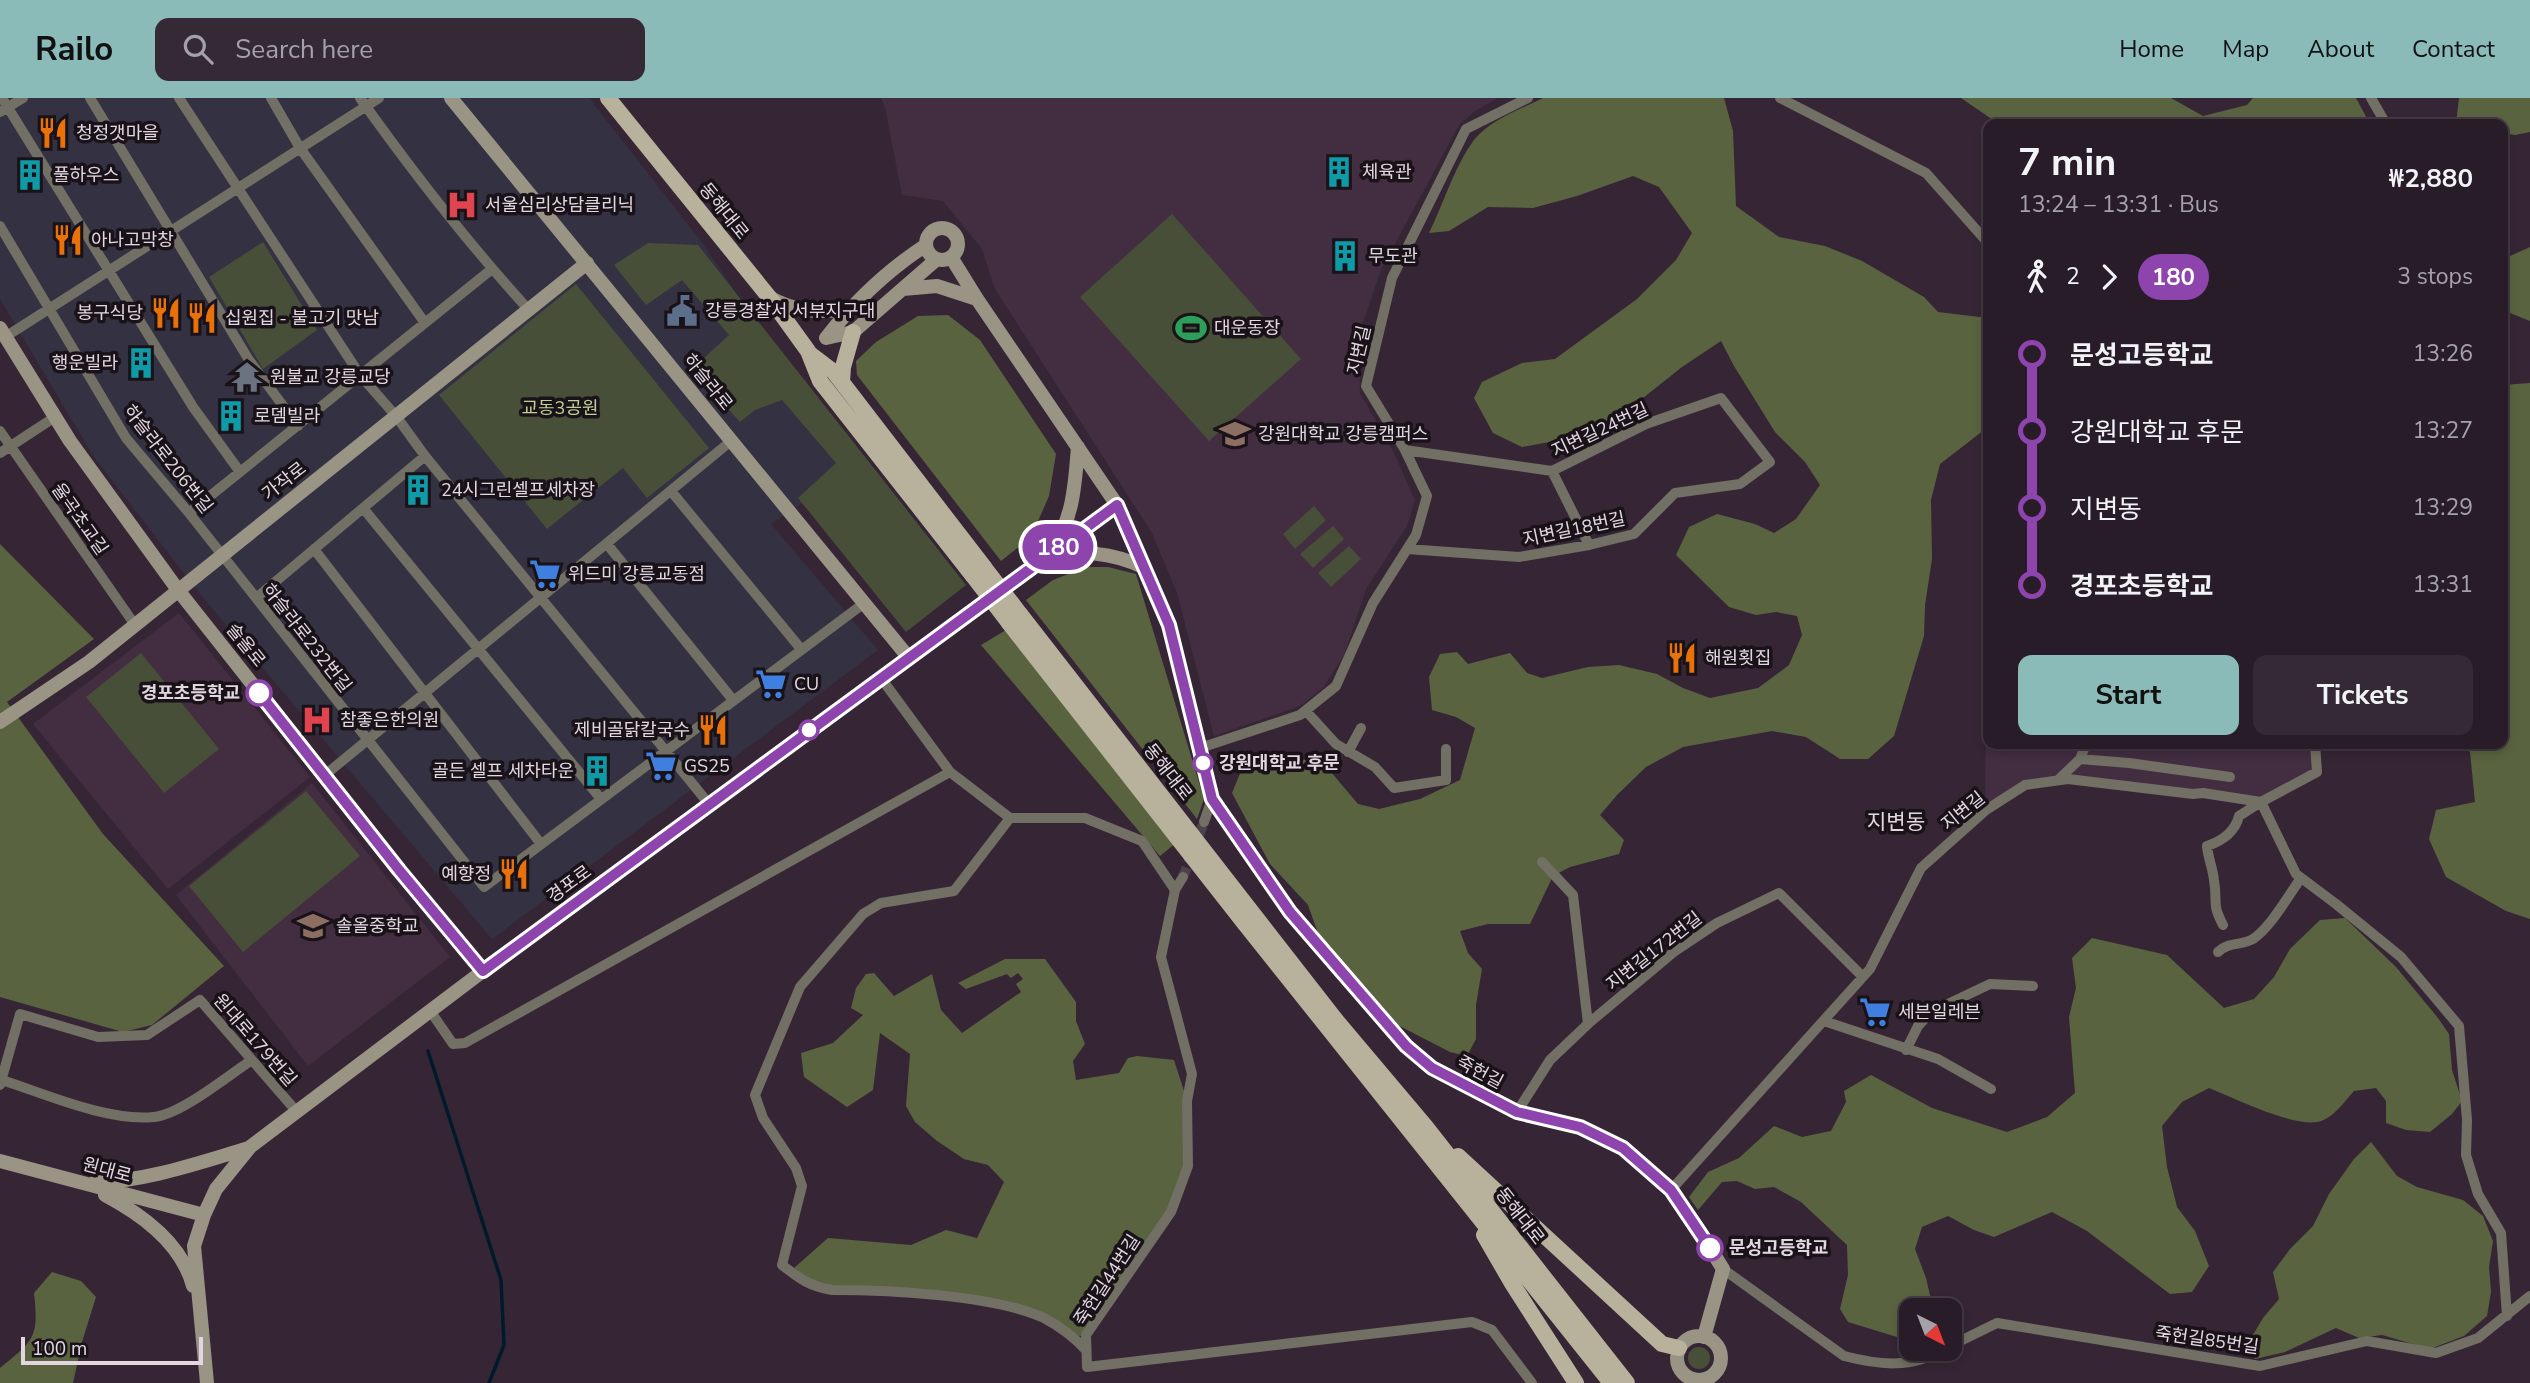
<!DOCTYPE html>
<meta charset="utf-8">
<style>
body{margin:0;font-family:"Nunito Sans","Noto Sans KR",sans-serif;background:#342934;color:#f1f3f6;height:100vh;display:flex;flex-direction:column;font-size:26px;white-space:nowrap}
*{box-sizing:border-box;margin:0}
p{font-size:23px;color:#a5a1a8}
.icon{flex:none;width:38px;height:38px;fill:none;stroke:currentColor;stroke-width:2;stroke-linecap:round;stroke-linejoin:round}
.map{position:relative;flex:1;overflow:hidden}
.side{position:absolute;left:1983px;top:21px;width:525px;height:630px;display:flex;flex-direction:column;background:#281c28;border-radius:14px;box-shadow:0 4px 10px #0003,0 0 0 2px #443a45}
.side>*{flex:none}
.badge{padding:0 14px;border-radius:23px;font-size:24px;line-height:46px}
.needle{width:46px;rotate:138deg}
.buttons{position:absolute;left:1899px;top:1200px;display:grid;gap:14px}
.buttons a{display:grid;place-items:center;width:63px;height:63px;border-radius:14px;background:#281c28;box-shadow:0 4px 10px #0003,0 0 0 2px #443a45;font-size:35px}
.scale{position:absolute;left:21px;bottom:18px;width:182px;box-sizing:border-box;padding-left:7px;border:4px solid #e2d7e1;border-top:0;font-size:19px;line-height:24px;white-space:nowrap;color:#e2d7e1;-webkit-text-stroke:5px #191218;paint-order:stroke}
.map>.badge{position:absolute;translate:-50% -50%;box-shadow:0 0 0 4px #fff}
.legs{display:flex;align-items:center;gap:10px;height:77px;padding:0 35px;font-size:23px}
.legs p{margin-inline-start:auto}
.head{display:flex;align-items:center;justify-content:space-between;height:119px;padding:0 35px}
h1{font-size:38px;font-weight:700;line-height:52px}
.cta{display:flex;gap:14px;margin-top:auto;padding:14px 35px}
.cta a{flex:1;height:80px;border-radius:14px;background:#8bbbb9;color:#111;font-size:28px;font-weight:700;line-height:80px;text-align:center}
.cta a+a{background:#342934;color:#f1f3f6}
ul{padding:0 35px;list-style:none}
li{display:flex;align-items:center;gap:24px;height:77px;font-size:26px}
li i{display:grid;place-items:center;width:10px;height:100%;margin:0 9px;background:currentColor}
li i::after{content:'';width:18px;height:18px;margin:-9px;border:5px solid;border-radius:50%;background:#281c28}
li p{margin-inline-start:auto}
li:first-child i{background:linear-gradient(#0000 50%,currentColor 0)}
li:last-child i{background:linear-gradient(currentColor 50%,#0000 0)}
header{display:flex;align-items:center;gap:42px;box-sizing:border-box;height:98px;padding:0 35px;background:#8bbbb9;color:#111}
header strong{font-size:33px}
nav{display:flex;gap:38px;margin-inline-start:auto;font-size:24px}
.search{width:490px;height:63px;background:#342934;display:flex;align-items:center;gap:18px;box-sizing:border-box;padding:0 24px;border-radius:14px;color:#a5a1a8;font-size:26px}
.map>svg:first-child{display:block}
</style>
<header>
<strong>Railo</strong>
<div class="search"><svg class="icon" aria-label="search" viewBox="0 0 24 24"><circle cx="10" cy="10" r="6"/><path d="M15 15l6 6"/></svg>Search here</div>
<nav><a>Home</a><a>Map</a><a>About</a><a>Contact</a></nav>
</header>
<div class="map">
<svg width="2530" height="1285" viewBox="0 0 2530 1285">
<rect width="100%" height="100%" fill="#362635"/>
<path fill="#343142" d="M0 0H589L704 147 853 371 771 426 878 552 492 841 200 496 94 359 0 201Z"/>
<path fill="#432d41" d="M881 0H1498L1475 13 1459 27 1381 172 1359 236 1360 295 1394 355 1415 402 1407 428 1366 491 1344 557 1323 590 1300 608 1214 638 1177 495 1152 435 995 191 982 151 943 103 902 97 885 9Z
M1988 452V646H2315L2317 674 2261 704 2068 681 2025 688 1985 713Z
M179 515 310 679 168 791 33 626Z
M312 685 450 859 308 968 176 797Z"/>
<path fill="#484f38" d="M1172 116 1301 261 1209 343 1080 199Z
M263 144 317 232 263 271 209 179Z
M648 145 698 147 966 487 906 534 798 400 836 365 782 302 755 312 740 324 692 271 729 237 682 182 646 207 614 167Z
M576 186 709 350 647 400 623 370 547 431 439 297Z
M1314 408 1326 422 1295 451 1283 436Z
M1333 428 1344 441 1313 470 1300 456Z
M1349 448 1361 461 1331 489 1318 475Z
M141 555 219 651 164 695 86 599Z
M306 693 360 758 243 854 189 788Z
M1688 1260a11 11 0 1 1 22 0a11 11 0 1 1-22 0Z"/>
<path fill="#596340" d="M1543 0H1724L1733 33 1736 108 1779 139 1825 148 1862 163 1924 199 1938 214 1988 220V329L1940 366 1931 402 1932 461 1925 507 1924 538 1894 638 1868 661H1840L1806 639 1772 633 1683 649 1646 669 1617 697 1600 717 1624 742 1619 756 1570 769 1553 778 1530 826H1488L1460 833 1468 855 1482 871 1476 907V941L1467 958 1450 954 1392 924 1319 838 1308 807 1270 766 1232 695 1241 673 1301 661 1325 667 1358 706 1379 711 1420 701 1460 682 1475 630 1456 619 1432 612 1429 579 1440 556 1457 554 1468 566 1510 555 1527 575 1542 580 1588 569 1619 567 1657 576 1683 590 1710 600 1758 590 1789 567 1802 537 1797 518 1776 514 1756 517 1729 509 1676 457 1689 429 1717 416 1755 426 1774 435 1796 421 1820 387 1805 364 1775 334 1734 268 1721 243 1682 269 1643 300 1620 322 1576 339 1522 349 1493 335 1474 300 1482 284 1522 265 1555 261 1637 201 1676 162 1692 135 1659 89 1633 78 1577 98 1533 110 1488 109 1449 133 1429 135C1444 105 1454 69 1474 42 1490 22 1521 11 1543 0Z
M1961 0H2171L2203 18 2247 7 2253 0H2356L2370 26H1999Z
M2459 0H2530V34L2515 37 2503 35 2502 26H2456Z
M2530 149V223L2505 213 2508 159Z
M948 217 980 242 1056 356 1049 398 1031 439 1001 463 857 277 856 263 876 244 918 218Z
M2530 285V821L2506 813 2446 779 2429 741 2436 712 2475 704 2470 654 2465 646H2502L2503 287Z
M0 446 94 541 7 604 103 736 224 868 152 927 123 934 0 899Z
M1086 469H1108L1136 476 1204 701 1197 721 1026 502 1053 482Z
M1006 532 1177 744 1160 758 981 547Z
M2345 820 2396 869 2438 920 2449 936 2452 972 2462 1003 2452 1016 2430 1034 2406 1032 2386 1025V1003L2376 990 2354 993C2345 1003 2332 1022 2317 1024 2291 1028 2236 1001 2209 990L2182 1004 2162 1028 2167 1069 2177 1109 2195 1133 2209 1168 2192 1194 2170 1196 2087 1133 2052 1114 1994 1139 1974 1132 1948 1118 1922 1129 1915 1151 1926 1180 1933 1210V1213H1911L1910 1243 1848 1224 1840 1211 1848 1177 1847 1147 1801 1104 1774 1089 1755 1091 1737 1083 1722 1084 1698 1112 1689 1099 1708 1074 1739 1060 1774 1028 1802 1039 1831 1033 1846 1004 1844 993 1871 977 1932 1010 2007 1034 2047 1019 2075 995 2069 919 2076 890 2072 860 2092 840 2167 857 2224 910 2254 901 2274 879 2290 851 2320 822Z
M1005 861H1045L1076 904V923L1085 946 1073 963 1076 982 1119 975 1128 960 1137 958 1174 962 1184 993 1186 1068 1168 1114 1081 1238 1074 1237 998 1204 814 1187 794 1170 828 1140 911 1147 946 1132 977 1140 1004 1084 988 1067 964 1061 937 1043 915 1024 906 1008 910 956 880 935 873 992 847 1009 804 979 801 955 833 945 863 917 851 910 856 890 866 876 874 875 894 898 932 876 941 912 962 935 1021 894 1016 886 1023 881 1018 875 1011 880 1007 876 966 891 958 885Z
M2371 1044 2397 1078 2417 1089 2463 1102 2483 1118 2493 1143 2489 1169 2491 1194 2487 1218 2464 1238 2430 1251 2382 1237 2359 1240 2336 1230 2285 1254 2255 1261 2247 1247 2263 1220 2279 1201 2273 1174 2290 1151 2313 1128 2329 1096 2354 1061Z
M52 1174 81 1183 96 1199 82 1244 73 1285H0V1270C34 1242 39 1240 34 1195Z"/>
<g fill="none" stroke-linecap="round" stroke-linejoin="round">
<path stroke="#011a29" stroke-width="3.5" d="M428 953 501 1182 504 1247 489 1285"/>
<path stroke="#50414f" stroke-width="10" stroke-dasharray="10 5" stroke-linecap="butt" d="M1183 779 1204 724"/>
<path stroke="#726f64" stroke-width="10" d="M2 0 193 309 240 374
M90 0 249 262 298 328
M179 0 360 277 396 318 425 358 709 706
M271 0 300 50 425 225
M360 0C412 73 468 145 528 211
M1780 0 1926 75 1988 145
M2371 0 2386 26
M0 14 23 0
M0 128 126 340 189 415 484 789 863 506
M5 239 379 0
M0 333 135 527
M1405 352 1552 373 1646 326 1721 300 1770 364 1740 386 1675 395 1634 436 1589 447 1519 459 1407 451
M0 355 55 319
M1552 373 1589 447
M671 393 801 551
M363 410 601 701
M189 415 492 171
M607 446 733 602
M314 451 541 746
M256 500 425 358
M881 580 950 674 1010 720H1085L1142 743 1175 792
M1306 613 1336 646 1375 669 1394 690 1446 682V651
M1200 650 1300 617 1336 588 1373 505 1416 437 1427 398 1405 352 1366 288 1392 180 1466 31 1528 0
M1348 654 1361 630
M2080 661 2129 665 2230 679
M325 677 731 343
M2058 682 2080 661 2086 646
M1010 720 954 793 881 805 863 816 800 889 755 997 763 1020 796 1070 802 1088 782 1167C800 1181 809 1188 832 1192 888 1192 994 1197 1044 1220 1059 1228 1075 1240 1086 1252
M1204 724 1212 701
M1542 764 1573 797 1588 926
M1183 779 1175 792 1161 859 1192 976 1187 1003 1188 1068 1171 1114 1086 1237 1087 1269 1472 1224 1492 1232 1532 1285
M2223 827C2211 804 2218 805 2214 782 2213 771 2208 760 2207 748 2222 743 2235 734 2239 718L2261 704 2296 776 2336 806 2401 859 2459 928 2467 1022 2466 1057 2478 1096 2501 1135 2507 1218
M2218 854C2230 843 2241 848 2253 841 2271 829 2288 798 2301 780
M431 914 453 946 465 945 950 674
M1824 923 1938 961 1991 991
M1906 952 1918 928 1931 914 1990 886 2033 888
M2 982C45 996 109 1024 154 1019 182 1016 227 978 252 962
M0 987 20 916 98 939 147 937 200 902 297 1014
M1517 1014 1550 962 1589 925 1675 853 1717 825 1779 795 1863 879
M1671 1092 1870 871 1921 770 1986 712 2025 687 2068 681 2193 696 2203 695 2261 704 2317 674 2315 646
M1723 1171 1844 1258C1879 1267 1912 1271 1944 1251
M1950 1248 1997 1225 2260 1268 2367 1243 2436 1255 2478 1240 2530 1198
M1706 1281 1707 1285"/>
<path stroke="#9a9484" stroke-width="14" d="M451 0 909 560
M926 146a16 16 0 1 1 32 0a16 16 0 1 1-32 0Z
M926 147C888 172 854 204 826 240L853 234 937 161
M951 159 977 201 1117 407 1169 527 1212 701 1290 814 1406 948 1432 970 1517 1014 1580 1029 1623 1050 1671 1092 1697 1129 1723 1171 1704 1239
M903 191 937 188 977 201
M769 199C795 214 819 215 848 211
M0 230 70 343 178 492 399 772 483 873
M1053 448C1074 420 1075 383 1078 349
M1048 457C1083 453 1111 454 1143 469
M0 624 89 564 587 165
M0 1063 204 1117
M95 1084C142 1085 204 1063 249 1050
M105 1097C141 1116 182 1146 193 1188
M1677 1260a22 22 0 1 1 44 0a22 22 0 1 1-44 0Z
M207 1285 194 1148 204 1117 216 1091 250 1049 483 873 1117 407"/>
<path stroke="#b8b19c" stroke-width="16" d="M608 0 769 199 808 253 820 283 973 478
M809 255 834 274 984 469
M842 284 843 269 853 234
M1020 516 1335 921 1426 1029 1627 1285
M1009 525 1245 826 1611 1285
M1458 1058 1662 1246 1679 1250
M1484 1137 1513 1187 1576 1285"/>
<path stroke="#b8b19c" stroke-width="16" d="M984 469 1020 516
M973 478 1009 525"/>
</g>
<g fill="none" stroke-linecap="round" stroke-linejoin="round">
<defs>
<path id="line-1" d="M259 595 399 772 483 873 1117 407 1169 527 1212 701 1290 814 1406 948 1432 970 1517 1014 1580 1029 1623 1050 1671 1092 1710 1150"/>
</defs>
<use href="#line-1" stroke="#fff" stroke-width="16"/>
<use href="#line-1" stroke="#8e44ad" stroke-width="10"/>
</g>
<defs>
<symbol id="restaurant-bare" viewBox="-9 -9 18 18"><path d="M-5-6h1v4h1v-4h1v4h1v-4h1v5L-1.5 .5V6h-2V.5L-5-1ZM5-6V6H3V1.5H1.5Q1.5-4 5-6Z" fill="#e8710a" stroke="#191218" stroke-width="2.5" paint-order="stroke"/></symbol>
<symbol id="building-bare" viewBox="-9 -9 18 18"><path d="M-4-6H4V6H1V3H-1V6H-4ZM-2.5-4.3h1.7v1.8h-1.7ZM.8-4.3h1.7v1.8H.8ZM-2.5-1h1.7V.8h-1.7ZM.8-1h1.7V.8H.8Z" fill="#0f9aa8" stroke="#191218" stroke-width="2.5" paint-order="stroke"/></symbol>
<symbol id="hospital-bare" viewBox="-9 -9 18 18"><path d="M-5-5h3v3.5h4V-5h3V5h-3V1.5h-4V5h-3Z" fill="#e0444e" stroke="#191218" stroke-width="2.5" paint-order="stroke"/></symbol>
<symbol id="civic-bare" viewBox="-9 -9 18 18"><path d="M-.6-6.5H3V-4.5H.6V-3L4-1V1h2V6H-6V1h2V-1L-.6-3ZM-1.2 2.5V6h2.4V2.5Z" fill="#5c6f8a" stroke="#191218" stroke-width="2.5" paint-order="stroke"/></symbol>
<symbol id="stadium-bare" viewBox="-9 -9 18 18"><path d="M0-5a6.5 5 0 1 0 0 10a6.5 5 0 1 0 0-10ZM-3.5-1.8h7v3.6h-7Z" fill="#2e9e5b" stroke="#191218" stroke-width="2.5" paint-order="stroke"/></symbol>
<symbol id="temple-bare" viewBox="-9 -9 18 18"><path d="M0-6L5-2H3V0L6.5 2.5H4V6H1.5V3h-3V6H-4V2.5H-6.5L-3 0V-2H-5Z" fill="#6b7280" stroke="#191218" stroke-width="2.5" paint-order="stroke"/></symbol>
<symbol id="university-bare" viewBox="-9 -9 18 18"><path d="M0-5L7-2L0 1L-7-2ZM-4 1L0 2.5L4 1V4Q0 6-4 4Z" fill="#8d6e63" stroke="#191218" stroke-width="2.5" paint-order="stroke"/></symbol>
<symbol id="supermarket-bare" viewBox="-9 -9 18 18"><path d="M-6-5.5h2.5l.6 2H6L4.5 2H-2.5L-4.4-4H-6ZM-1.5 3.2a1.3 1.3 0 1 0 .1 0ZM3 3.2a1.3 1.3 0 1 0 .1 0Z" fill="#3f7fe0" stroke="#191218" stroke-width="2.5" paint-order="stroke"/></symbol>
<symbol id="school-bare" viewBox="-9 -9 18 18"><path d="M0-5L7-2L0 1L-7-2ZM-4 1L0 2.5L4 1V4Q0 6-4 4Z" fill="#8d6e63" stroke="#191218" stroke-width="2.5" paint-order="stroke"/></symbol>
</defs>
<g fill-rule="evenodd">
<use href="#restaurant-bare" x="31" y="13" width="44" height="44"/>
<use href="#building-bare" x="1317" y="52" width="44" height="44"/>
<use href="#building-bare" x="8" y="55" width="44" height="44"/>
<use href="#hospital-bare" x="440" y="85" width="44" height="44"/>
<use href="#restaurant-bare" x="46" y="120" width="44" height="44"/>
<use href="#building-bare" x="1323" y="136" width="44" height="44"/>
<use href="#civic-bare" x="660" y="191" width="44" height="44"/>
<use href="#restaurant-bare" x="144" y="193" width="44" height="44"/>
<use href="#restaurant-bare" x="180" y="198" width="44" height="44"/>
<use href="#stadium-bare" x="1169" y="208" width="44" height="44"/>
<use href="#building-bare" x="119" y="243" width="44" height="44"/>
<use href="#temple-bare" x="225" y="257" width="44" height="44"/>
<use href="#building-bare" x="209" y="296" width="44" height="44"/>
<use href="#university-bare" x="1213" y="314" width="44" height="44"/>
<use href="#building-bare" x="396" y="370" width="44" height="44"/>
<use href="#supermarket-bare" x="523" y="454" width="44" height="44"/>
<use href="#restaurant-bare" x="1660" y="538" width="44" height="44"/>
<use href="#supermarket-bare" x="749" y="564" width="44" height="44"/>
<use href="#hospital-bare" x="295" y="600" width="44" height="44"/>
<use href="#restaurant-bare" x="691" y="610" width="44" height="44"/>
<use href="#supermarket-bare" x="639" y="646" width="44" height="44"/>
<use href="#building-bare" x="575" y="651" width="44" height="44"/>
<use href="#restaurant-bare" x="492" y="754" width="44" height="44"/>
<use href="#school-bare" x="291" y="806" width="44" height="44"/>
<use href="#supermarket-bare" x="1853" y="892" width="44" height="44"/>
</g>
<g fill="#fff" stroke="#8e44ad" stroke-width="3.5">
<circle cx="259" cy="595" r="12"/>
<circle cx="809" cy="632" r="9"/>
<circle cx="1203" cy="665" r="9"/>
<circle cx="1710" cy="1150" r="12"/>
</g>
<g text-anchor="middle" stroke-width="7" stroke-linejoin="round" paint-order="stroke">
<g font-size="18" fill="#e2d7e1" stroke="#191218" text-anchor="start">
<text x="76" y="41">청정갯마을</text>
<text x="1362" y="80">체육관</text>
<text x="53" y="83">풀하우스</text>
<text x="485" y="113">서울심리상담클리닉</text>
<text x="91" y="148">아나고막창</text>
<text x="1368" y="164">무도관</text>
<text x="705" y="219">강릉경찰서 서부지구대</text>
<text x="143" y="221" text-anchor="end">봉구식당</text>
<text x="225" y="226">십원집 - 불고기 맛남</text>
<text x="1214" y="236">대운동장</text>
<text x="118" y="271" text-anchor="end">행운빌라</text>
<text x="270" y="285">원불교 강릉교당</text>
<text x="254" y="324">로뎀빌라</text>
<text x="1258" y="342">강원대학교 강릉캠퍼스</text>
<text x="441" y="398">24시그린셀프세차장</text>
<text x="568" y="482">위드미 강릉교동점</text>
<text x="1705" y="566">해원횟집</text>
<text x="794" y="592">CU</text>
<text x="340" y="628">참좋은한의원</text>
<text x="690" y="638" text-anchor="end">제비골닭칼국수</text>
<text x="684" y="674">GS25</text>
<text x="574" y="679" text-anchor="end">골든 셀프 세차타운</text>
<text x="491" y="782" text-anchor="end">예향정</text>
<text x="336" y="834">솔올중학교</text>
<text x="1898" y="920">세븐일레븐</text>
</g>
<g font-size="18" fill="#e2d7e1" stroke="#191218">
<text transform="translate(724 113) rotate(51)" y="6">동해대로</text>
<text transform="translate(1359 252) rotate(-77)" y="6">지변길</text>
<text transform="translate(708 284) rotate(51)" y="6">하슬라로</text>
<text transform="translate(1600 332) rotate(-25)" y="6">지변길24번길</text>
<text transform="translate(168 361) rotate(52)" y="6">하슬라로206번길</text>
<text transform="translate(284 383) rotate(-38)" y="6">가작로</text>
<text transform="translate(80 421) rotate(55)" y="6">율곡초교길</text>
<text transform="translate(1574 431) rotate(-12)" y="6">지변길18번길</text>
<text transform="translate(307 540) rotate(52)" y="6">하슬라로232번길</text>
<text transform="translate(246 547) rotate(51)" y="6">솔올로</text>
<text transform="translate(1168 674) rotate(52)" y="6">동해대로</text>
<text transform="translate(1963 713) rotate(-39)" y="6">지변길</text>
<text transform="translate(569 786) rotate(-36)" y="6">경포로</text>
<text transform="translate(1654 853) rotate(-38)" y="6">지변길172번길</text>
<text transform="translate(255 942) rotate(49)" y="6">원대로179번길</text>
<text transform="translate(1480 974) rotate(28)" y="6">죽헌길</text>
<text transform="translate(107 1072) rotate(15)" y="6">원대로</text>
<text transform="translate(1520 1118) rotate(52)" y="6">동해대로</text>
<text transform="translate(1107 1182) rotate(-57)" y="6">죽헌길44번길</text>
<text transform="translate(2207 1242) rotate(8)" y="6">죽헌길85번길</text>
</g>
<g font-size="18" fill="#bed093" stroke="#191218">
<text x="560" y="316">교동3공원</text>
</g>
<g font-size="18" font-weight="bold" fill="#e2d7e1" stroke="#191218" text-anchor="start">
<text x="240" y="601" text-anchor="end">경포초등학교</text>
<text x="1219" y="671">강원대학교 후문</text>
<text x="1729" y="1156">문성고등학교</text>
</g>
<g font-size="21" fill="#e2d7e1" stroke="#191218">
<text x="1896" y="731">지변동</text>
</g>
</g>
</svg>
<div class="buttons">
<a><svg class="needle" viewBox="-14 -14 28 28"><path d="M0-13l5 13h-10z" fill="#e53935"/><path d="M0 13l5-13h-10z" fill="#a5a1a8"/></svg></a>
</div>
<div class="scale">100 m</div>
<b class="badge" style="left:1058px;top:449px;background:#8e44ad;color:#fff">180</b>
<section class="side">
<div class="head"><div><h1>7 min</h1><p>13:24 – 13:31 · Bus</p></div><b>₩2,880</b></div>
<div class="legs"><svg class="icon" aria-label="walk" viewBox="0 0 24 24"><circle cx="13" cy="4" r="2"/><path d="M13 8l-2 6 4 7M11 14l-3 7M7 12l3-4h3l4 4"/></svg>2<svg class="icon" aria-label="forward" viewBox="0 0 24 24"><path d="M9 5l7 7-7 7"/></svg><b class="badge" style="background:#8e44ad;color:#fff">180</b><p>3 stops</p></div>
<ul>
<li><i style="color:#8e44ad"></i><b>문성고등학교</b><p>13:26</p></li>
<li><i style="color:#8e44ad"></i><span>강원대학교 후문</span><p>13:27</p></li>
<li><i style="color:#8e44ad"></i><span>지변동</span><p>13:29</p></li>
<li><i style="color:#8e44ad"></i><b>경포초등학교</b><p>13:31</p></li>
</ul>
<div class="cta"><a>Start</a><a>Tickets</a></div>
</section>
</div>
